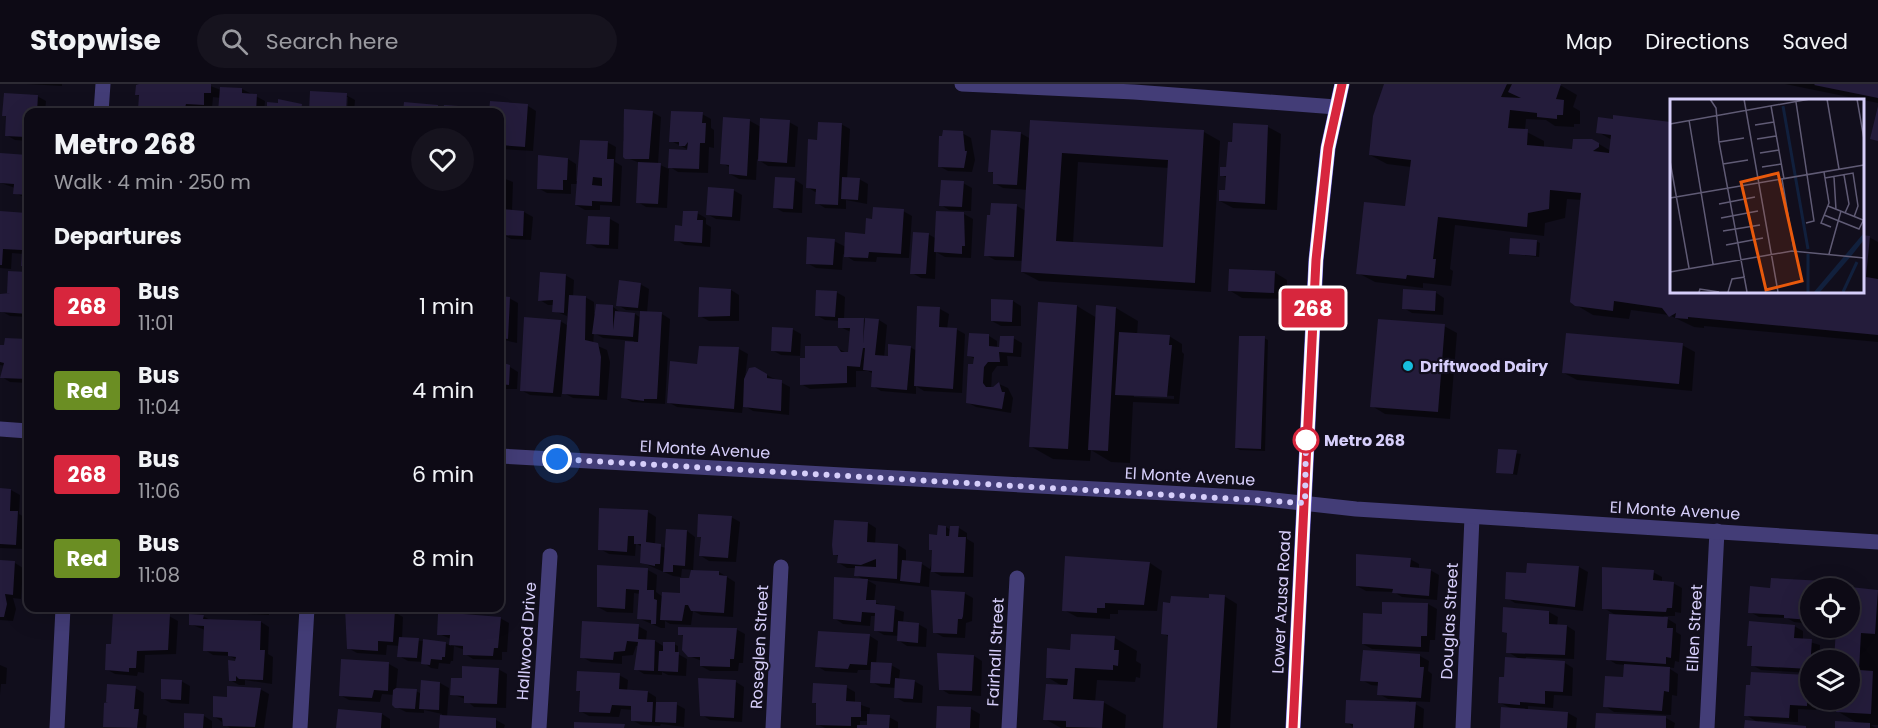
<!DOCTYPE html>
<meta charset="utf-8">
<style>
body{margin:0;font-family:Poppins,sans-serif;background:#16131e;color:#f1f3f6;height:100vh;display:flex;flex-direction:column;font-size:22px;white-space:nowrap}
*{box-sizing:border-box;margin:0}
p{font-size:20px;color:#9a9aa0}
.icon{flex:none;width:33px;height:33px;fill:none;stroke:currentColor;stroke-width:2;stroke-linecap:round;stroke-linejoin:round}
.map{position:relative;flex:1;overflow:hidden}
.drawer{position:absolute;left:24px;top:24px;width:480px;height:504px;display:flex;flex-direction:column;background:#0d0a15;border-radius:12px;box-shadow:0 6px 24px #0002,0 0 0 2px #2d2b34}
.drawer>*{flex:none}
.badge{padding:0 12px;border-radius:4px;font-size:21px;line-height:39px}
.controls{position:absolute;left:1800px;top:494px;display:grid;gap:12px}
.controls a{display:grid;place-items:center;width:60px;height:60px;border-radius:50%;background:#0d0a15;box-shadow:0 6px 24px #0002,0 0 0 2px #2d2b34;font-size:30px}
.you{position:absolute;width:30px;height:30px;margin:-15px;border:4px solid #fff;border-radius:50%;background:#1a73e8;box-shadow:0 0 0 9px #1a73e833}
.map>.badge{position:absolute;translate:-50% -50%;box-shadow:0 0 0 3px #fff}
h2{padding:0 30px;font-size:22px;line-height:54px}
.round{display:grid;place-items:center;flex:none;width:63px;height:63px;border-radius:32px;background:#16131e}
.headline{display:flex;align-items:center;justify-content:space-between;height:102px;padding:0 30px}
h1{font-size:28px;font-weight:700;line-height:45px}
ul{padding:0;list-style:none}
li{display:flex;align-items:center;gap:18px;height:84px;padding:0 30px}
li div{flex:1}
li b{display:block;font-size:22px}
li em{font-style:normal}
li .badge{min-width:66px;font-weight:700;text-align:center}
header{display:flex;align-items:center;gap:36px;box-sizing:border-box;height:84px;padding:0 30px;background:#0d0a15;border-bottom:2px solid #2d2b34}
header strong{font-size:28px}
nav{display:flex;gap:33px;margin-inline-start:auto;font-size:21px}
.search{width:420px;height:54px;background:#16131e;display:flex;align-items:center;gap:15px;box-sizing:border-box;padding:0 21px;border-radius:33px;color:#9a9aa0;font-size:22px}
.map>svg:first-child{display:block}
</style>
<header>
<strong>Stopwise</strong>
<div class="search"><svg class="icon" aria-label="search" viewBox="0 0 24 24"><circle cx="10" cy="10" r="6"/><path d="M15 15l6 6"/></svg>Search here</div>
<nav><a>Map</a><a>Directions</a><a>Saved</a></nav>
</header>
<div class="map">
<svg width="1878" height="644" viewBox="0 0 1878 644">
<rect width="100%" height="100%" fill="#110e1c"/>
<path fill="#0007" fill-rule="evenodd" d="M27 0H62V2Z
M139 0H205L221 6 242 5 265 17 264 28H220L221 14 213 13 212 25 195 24 193 28H146L139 25 140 12 137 11Z
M1386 0 1560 1 1577 11 1573 23 1580 27V40H1574V43L1555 42 1546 36 1526 35 1525 47 1544 57V64L1574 67 1592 56 1611 67 1612 56 1598 48 1671 39V207H1862V153H1869L1878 158V258L1704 242V244L1694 243 1669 231 1631 226 1629 235 1593 231 1576 221 1582 116 1567 115 1565 134 1545 139 1544 152 1455 141 1450 185 1453 187 1451 202 1423 199V204L1375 198 1358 189 1407 124 1411 83 1387 80 1370 71Z
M1785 0H1878V19Z
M346 11 355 16 354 28H347L348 13H345L344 28H268L269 20 280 21V17L291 18 311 27Z
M37 12 46 17 45 28H28V65V57L15 56 6 51 7 33 3 31Z
M491 19 528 22 536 27 533 67 500 65V28H491Z
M405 20 438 22 445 26 474 24 481 28H404Z
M625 26 652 28 661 33 658 80 669 85 667 124 646 123 638 118 640 79 627 74 626 59 623 57Z
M702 30 711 35V44L714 46V64L709 63 708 89 678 88 670 83 693 68 671 57Z
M725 35 750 37 761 43 789 38 798 43 795 83 768 82 757 75 756 96 739 95 730 90 731 84 722 79Z
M841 40 850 45 847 95H859L868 100 867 120 846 116V125L825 124 817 119V109L807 103 819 57Z
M1234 41 1268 43 1281 50 1277 126 1233 124 1220 117 1226 108 1227 94 1221 91 1228 84Z
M1204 48 1220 57 1211 208 1039 197 1022 188 1023 177 995 176 986 171 1017 122 1026 127 1028 106 1003 104 994 99 995 90 990 87 1020 49 1031 55ZM1078 78 1169 84 1164 165 1073 159Z
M962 49 971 54 975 76 972 88 948 87 939 82 944 54Z
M607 58 616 63 615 78 622 82 620 122 600 121V126H585L576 121 578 100H571V110L547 109 538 104 568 75 576 80V97H578Z
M0 70 28 72V115L15 109V104L1 99Z
M500 93 513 98 512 127 524 128 533 133 531 156 511 155 502 150 503 125H500Z
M795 96 803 101 802 129 783 128 774 123Z
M963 99 972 104 971 127 949 126 941 121Z
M733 106 742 111 740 137 716 135 707 130Z
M903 127 912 132 909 174 877 173 876 178 854 177 843 170 842 186 816 184 807 179 834 157 846 163 866 151 873 137Z
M0 128 28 131V185L23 182V170L12 169 11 185 0 184Z
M938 128 964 130 973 135 971 174 945 173 936 168 935 195 921 194 912 189 928 150 937 155Z
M697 129 706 134V140L711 143 710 163 685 161 676 156Z
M589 134 610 135 619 140 618 165 597 164 588 159Z
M1536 157 1540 159 1539 173 1511 170Z
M9 188 28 189V233L10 232 1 227 8 212Z
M1274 188 1287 196V215L1242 214 1229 206Z
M565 191 574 196 573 213H585L594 218V230L612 222 621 229 635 230 641 234V227L626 226 618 221 640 200 649 205 647 229 662 230 670 235 665 320 632 318 623 313 634 257 603 254 594 249 593 260 607 266 610 278 607 316 573 314 562 308 561 313 530 311 521 306 560 237 567 241V232L554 227V221H548L540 216Z
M731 206 739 211V237H709L700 232Z
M836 208 845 213 844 235 879 236 887 241 884 274H889L910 263 917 267 940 225 949 230 947 245H956L965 250 962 309 924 307 916 302V310L881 307 873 302 874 290 868 287H856V303L810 305 801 300 837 264 849 270 851 248 840 243V237L825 236 816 231Z
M1435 208 1444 214 1443 231 1412 229 1404 224Z
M500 213 509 214 518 219 517 259 500 255Z
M1013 217 1021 222V242H1001L992 237Z
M1077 222 1097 234 1116 224 1138 237 1137 251 1169 252 1182 260V268L1184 270 1179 320 1133 318 1130 379 1111 378 1091 366 1090 377 1053 375 1030 362ZM1134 310 1174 312V315L1134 313Z
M1444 242 1457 249 1450 335 1385 330 1372 322Z
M792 245 801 250 800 272 781 271 772 266Z
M989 252 997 257V264L1013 254 1022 259 1021 273 1007 272 1008 282H997L992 289 991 307 999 300 1008 304 1013 314 1011 329 976 323 967 318 975 275 969 272Z
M1264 254 1268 256 1265 367 1240 366 1236 364Z
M6 255 28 256V299L10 298 2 293 5 282 0 281V262H6Z
M1682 261 1695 268 1692 307 1577 296 1564 289Z
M700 264 739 265 748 270 745 294 755 285 790 303 789 331 753 327 743 321 742 329 677 323 668 318 699 281Z
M500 269 502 271V278L518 288 517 305H500Z
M1499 367 1521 370 1517 391 1498 388Z
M0 406H11L20 411 19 430 26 434 24 465 0 464Z
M500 420 504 423 503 445 500 447Z
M648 428 656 433 655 461 666 464 687 447 695 453 693 487 719 488 735 498 733 533 701 531 693 527 691 541 670 540 665 537V544H661L638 534 640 510 634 509 633 529 607 528 598 523 648 486 657 491 656 508 663 513 681 511 690 496 693 486 682 485 681 493 673 492 641 478 642 463 636 459 635 472 609 470 600 465Z
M731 433 740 438 736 478 709 477 701 472 702 454 698 452Z
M868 439 876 444 875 460 898 461 906 466V478L922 480 930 485 938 453 946 443 951 446 959 444 967 449V455L974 459 973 493 941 492 930 486 929 503 867 496 876 501 874 518 904 528 903 539 918 540 927 545 926 563 907 562 898 556 899 552 884 551 875 546 876 532H871L870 542 843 540 834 534 864 496 856 491 857 484H847L839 479V473L835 470Z
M1410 475 1419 480V485L1430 486 1439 491 1437 516 1402 513 1394 508 1366 507 1357 502Z
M0 478 15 479 23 484 21 515 13 514 16 525 13 537 0 536Z
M1150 479 1162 487 1157 527 1118 526V530H1110V535L1077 533 1064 526Z
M1528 480 1579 483 1588 488 1583 527 1515 519 1507 514 1528 490Z
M1653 488 1662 493V498L1673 499 1682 504 1681 529 1675 528V532H1663L1676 540V548L1681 551 1679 578 1675 577 1674 584 1667 583 1678 590 1677 612 1672 611 1671 631 1614 628 1605 622 1624 595 1625 581 1616 580 1608 575 1617 532 1604 524Z
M1823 498 1832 504H1810V540L1794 538 1787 534 1759 533 1750 528 1772 505Z
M1850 504 1878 508V641H1871L1876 644H1836L1859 640 1837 627 1838 615H1850V576H1836L1842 543H1850Z
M964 509 973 514 972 537 966 539 965 554 943 553 934 548Z
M1224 512 1237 520 1230 644H1164L1169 553 1163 549 1211 515Z
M1384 520H1428L1437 525 1435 556H1430L1429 568 1372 565 1363 560 1383 532Z
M121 524H178V528Z
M238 524H269V531L247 530Z
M406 524H453V529L429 525V527L411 526Z
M394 528 403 533 402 555 445 559 451 562V555L439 550 500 534 509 539 507 568H502V576L473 575 465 570V566L454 562 453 577H451L450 580 439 579 438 585 431 584 423 578 408 577 399 572 400 562 387 561 386 571 357 569 348 564Z
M1549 528 1558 533 1557 542H1567L1575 547 1574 575 1526 573V576L1565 579 1573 584 1572 612 1554 611 1553 624 1528 622V626L1568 629 1577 634 1576 644H1501L1512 625 1499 618 1505 595 1521 576 1508 568V550L1504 547Z
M169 532 178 537 176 570 145 571 144 589 138 588 137 592 115 590 106 585 112 561Z
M203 532 212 537 261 538 269 543 268 570 273 573 272 600 245 596V601H239L230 596 229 578 237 579V576L230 572 213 571 205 566V546L190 540Z
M638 542 647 547 646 557H655L665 563 674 560 678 562V570L687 575 686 592 668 591 662 588V591L644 590 636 585 639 562H636L633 571 622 572V580L591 578 582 573Z
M1794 542 1803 547V556L1820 561 1819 576H1810V589L1761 586 1752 581 1753 564 1749 561Z
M736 545 745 550 743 579H739L738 587H710L701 582 702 577 689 572 684 552 679 550Z
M870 552 878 557 876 580 891 581 900 586 899 596 914 597 923 602 922 619 904 618 895 613 896 604 881 603 872 598V586H858L857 589 825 587 817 582Z
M1115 554 1137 567 1136 577 1141 580 1140 594 1136 593 1135 598 1097 596 1095 618H1103L1126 631 1125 644H1061L1045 635 1064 603 1047 593 1071 567Z
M974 572 982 577 981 612 949 610 941 605Z
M1420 572 1429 577 1428 587 1432 590 1430 618 1410 617 1424 625 1423 644H1354L1347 638 1409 620V617L1388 615 1379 610 1380 602 1371 601 1362 596Z
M342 576 389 580 398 585 396 606 416 607 422 610 440 599 449 604 447 633 496 636 505 641 504 644H443L442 630 424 626V629L406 628 396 623 394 611 382 610 380 618 349 616 340 611Z
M0 581 7 584 6 600H1L0 611Z
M498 585 507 590 506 624 474 623 465 615 452 610 463 596Z
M619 591 628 596 627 607 648 608 656 613V619L676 620 685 625 684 643 661 640 660 642 641 641 632 636 633 626 621 625 619 633 589 632 580 627 582 609 577 606Z
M1808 593 1810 615H1817L1816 626 1798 625V638L1759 637V639L1746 631Z
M181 597 190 602 189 620 171 619 162 614Z
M736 598 744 603 742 638 710 636 702 631Z
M846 603 855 608V619L870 624 869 632 889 633 898 638V644H825L817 640 818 621 813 618ZM860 637H869L868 644 860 642Z
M135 604 144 609 143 630 147 632 146 644 105 642Z
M260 605 269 610 264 644H230L214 632 228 615Z
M939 623 971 625 980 630 979 644H937Z
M382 630 390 635V644H338Z
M204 632 212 637V644H185Z
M1666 634 1675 639 1674 644H1595Z"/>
<path fill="#241c3b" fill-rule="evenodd" d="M139 0H211V9H204V21L186 20 184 28 138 26 139 11H135L136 1Z
M1384 0H1507L1501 13 1521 14 1508 8 1512 0H1561L1556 15 1564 16 1563 31H1557V35L1537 33V29L1510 26 1508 44 1528 45 1527 61 1572 65 1573 55H1592L1599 59V63L1593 67 1609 69 1611 51 1596 49 1598 33 1613 35V31L1671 38V207H1862V151L1870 152 1866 193 1878 195V251L1688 233V235L1675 234 1676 229 1669 233 1662 224 1614 217 1613 227 1575 222 1570 218 1581 109 1550 106 1549 125 1528 129 1527 143 1438 133 1433 175H1436L1434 194 1407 191 1406 195 1356 190 1364 118 1405 122 1411 76 1369 71 1373 32Z
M1815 0H1878V14L1814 1Z
M220 3 242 4V9L257 10 256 28H218Z
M310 7 347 9 346 28H309Z
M4 9 38 11 37 28H28V65H26V53L5 52 6 32H2Z
M278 15 302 20 301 28H267V18L278 19Z
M490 17 528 20 525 63 500 61V28H489Z
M404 18 438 21V28H403Z
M444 21 474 23V28H443Z
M1878 22V57L1870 55Z
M624 25 653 27 649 75H625L623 73Z
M671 27 703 28 702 39H706L705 59H700L699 85 668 84 669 65 687 66 688 58 685 62H679V58H669Z
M723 33 750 35 747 92 729 90V81L720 80Z
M760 34 790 36 787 79 758 77Z
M1030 36 1204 46 1195 199 1021 188ZM1062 69 1168 76 1163 163 1056 157Z
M818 38 842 39 838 121 815 120 816 105 806 104 808 55 817 56Z
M1233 39 1268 41 1265 120 1219 117V106H1225L1226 92H1220V83H1226L1228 58H1232Z
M943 46 963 47 965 67H967L964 84 938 83 939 52H942Z
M991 46 1021 48 1017 101 993 100V88H988Z
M580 56 608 57 607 75H614L612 118 592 117V122L575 121ZM593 93 602 94V102L592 101Z
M0 69 28 71V111L13 110 14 100 0 99Z
M538 71 568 74 567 96H563V106L537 105Z
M638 78 661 79 658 120 636 119Z
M500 91H505L504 121H500Z
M775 93 795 94 793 125 773 124Z
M842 93 860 94 858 116 841 115Z
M941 96 964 97 962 123 939 122Z
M708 103 734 105 732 133 706 131Z
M991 119 1017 120 1014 173 984 172 987 131H990Z
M873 123 904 125 901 170 869 168 868 174 844 173 845 148 865 150 866 134 872 135Z
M502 125 524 127 523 152 500 151Z
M0 127 27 129 25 159H28V183L21 182 22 166 3 165 2 181H0Z
M683 127H698L697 136H703L702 159 674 157 675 141 682 142Z
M936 127 964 128 965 162H962V170L934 168Z
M588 132 610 133 609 161 586 160Z
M913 148 929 149 926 190H910Z
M807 153 835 155 833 181 806 180Z
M1510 154 1537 156 1536 172 1509 170Z
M1229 185 1275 187 1274 209 1228 207Z
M8 187 28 188V230L0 228V210L10 209H7Z
M540 188 566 190 564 229 552 228 553 216 538 217Z
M619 196 641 199 638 224 616 222Z
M699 203 731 205 730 232 698 233Z
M1403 205 1436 207 1435 227 1402 225Z
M816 206 837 207 835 233 815 232Z
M569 211 586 212 585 256 598 259 601 273 599 312 562 310Z
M500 212 510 213 508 255 500 254Z
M991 215 1013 216 1012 238 991 237Z
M1038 218 1077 221 1068 365 1029 363Z
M596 220 613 221V246L615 227 635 229 633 253 592 250Z
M1096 221 1116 223 1108 367 1088 366Z
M917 222 940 223 939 243 957 244 953 305 914 302Z
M640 227 662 228 657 315H644V317L621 314 625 257 638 258Z
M524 233 561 236 553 309 520 307Z
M838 234H864L863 260 865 234 879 235 875 271 888 272V260L911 262 907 306 871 303 872 287 863 286 865 264H863L860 283 847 282V299L800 301V274H805V262H837L841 268H848L850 244H838Z
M1378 235 1445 240 1438 328 1370 323Z
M772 243 793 244 791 268 771 267Z
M1119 248 1170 251 1169 261H1172L1167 313 1115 311Z
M969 249 989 250V262L999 263 1000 252H1014L1013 269 999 268 1000 278H988L984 283 983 299 986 303H993L999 298 1002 308H1005L1002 325 966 319 968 280H973L974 273 967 272Z
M1566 249 1683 259 1679 300 1562 289Z
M1239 252H1265L1261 365 1235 364Z
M5 254 28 255V295L0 294 4 279 0 278V261H4Z
M699 262 739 263 734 325 667 319 670 277 697 280Z
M500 278 510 281 509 301 500 300Z
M755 283 767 290V294L782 296 781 327 743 323 744 295 749 284Z
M1498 365 1517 366 1513 390 1496 389Z
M0 404 11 405 10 427H18L16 461 0 460Z
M599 424 648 426 646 458 661 460 660 480H655V482L640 479 641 460H634V452H628L627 468 598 466Z
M698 430 732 432 728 474 699 472 701 453H697Z
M834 436 868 438 867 458 898 460 897 495 854 492 855 482 876 483V475L861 481 837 479 838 471H833L832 461Z
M938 441 946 442V452H949L950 442H959L958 453H966L964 489 931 488 932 466H929V450L937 451Z
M666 445 687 446 685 482 673 481V488H663Z
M1356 470 1411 474 1410 483 1431 485 1429 512 1392 509 1393 505 1356 502Z
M1065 472 1150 478 1144 521 1105 519V524H1097V529L1062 527Z
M0 476 15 477 13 511 5 510 7 520 4 533H0Z
M902 476 922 478 920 499 900 497Z
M1527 479 1579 482 1575 523 1505 515 1506 488 1526 489Z
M597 481 648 484 647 506H654V515L657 516 656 540H651V536L637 535 639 506 626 505 625 525 597 523Z
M1602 483 1654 486 1653 496 1674 498 1672 524H1667L1666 528 1602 525Z
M691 486 719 487V491L727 492 724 529 691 527 688 521H685L682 537 660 536 662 508 680 509V494H689Z
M834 493 868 495 866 516H876V520L895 522 893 548 874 547 875 529 862 528 861 538 833 535Z
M1771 494 1824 497 1823 504H1810V536L1784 534V531L1748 529 1750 502 1770 504Z
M1850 503 1878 506 1875 550 1861 549 1859 586 1873 587 1871 630 1836 628 1837 615H1850V576H1834L1836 545 1850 543Z
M931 506 965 508 963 532 962 535H958L957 550 933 549Z
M1209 510 1225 511 1217 644H1163L1168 551 1161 550 1163 518 1170 519 1171 512 1209 514Z
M1382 518 1428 519 1427 552H1421V563L1362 560 1363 529 1382 530Z
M1503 523 1549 527V540L1567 541 1565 571 1506 569 1507 549 1502 548Z
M236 524H261L260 527 236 526Z
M345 524 395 526 393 558 378 557V567L347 565Z
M113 527 170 530 168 566 137 567 136 584H129V588L105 586 106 560H111Z
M451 529 501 533 498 564H494L493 572 463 571V562L449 561 450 551H437L438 530Z
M189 530 204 531 203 535 261 537 260 566H265L263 596 239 595 236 592V597H229L228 576 235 577 236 573 228 572V568L203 567 204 542 189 541Z
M1609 530 1668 533 1667 544H1673L1671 574 1666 573V580L1606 576Z
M582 537 639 540 638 555 655 556 654 587 634 586 638 558 627 557 625 567 614 568 613 576 580 574Z
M898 537 919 539 918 559 897 557Z
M1749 537 1795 541 1794 554 1812 555 1810 585 1751 582 1752 562H1747Z
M678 543 737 544 734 575H730V583L700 582V573H688L682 566 683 551H678Z
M818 547 870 550 867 581 850 580 848 585 815 583Z
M1071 550 1115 552 1114 566H1119L1118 582 1113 581V586L1075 584 1073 615 1104 617 1102 644 1066 643V637L1043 636 1046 600 1067 601 1068 595 1046 594 1047 564 1070 566Z
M399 553 419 554 417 574 397 573Z
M423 555 446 558 445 573H442V576L431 575 430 581 421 580Z
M663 558H675V568H679L678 588 658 587 659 567H663Z
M1363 566 1420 570V583H1424L1421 614 1377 611 1378 598 1360 597Z
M937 569 974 571 972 607 939 606Z
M1505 573 1565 577 1563 608 1545 607V620L1520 618V621L1498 619 1499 593H1504Z
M341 575 389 578 388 607 374 606 372 614 339 612Z
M871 578 892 579 890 600 870 599Z
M1624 580 1670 583 1669 608 1664 607 1662 627 1603 623 1605 592 1623 593Z
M462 582 499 584 497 620 464 619V612L450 611 451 594H462Z
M577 587 620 589 619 605 648 607 647 618H653L652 638 631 637V622L612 621 610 629 579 628 580 607H576Z
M1751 588 1809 591 1807 622 1790 621 1789 634 1744 632 1746 601H1750Z
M698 594 736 596 734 634 700 632Z
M895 594 915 596 913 615 894 614Z
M161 595 182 596 181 616 161 615Z
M421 596 440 598 439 626 419 625Z
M813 599 847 601 846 617 861 618V633H851V642L816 641V619H812Z
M107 600 136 602 134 625H139L137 644 103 643 104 619 108 618H106Z
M227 602 261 604 255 643 223 642 222 634 213 633V612L227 613Z
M396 604 417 605 415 625 395 624 392 621 393 606Z
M1346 616 1416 618 1414 644H1353V640L1345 639Z
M656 618H677L676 639 655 638Z
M937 622 971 623 970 644H936Z
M1501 623 1568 628 1567 644H1500Z
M338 625 382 629 381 644H336Z
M184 629 204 630 203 644H184Z
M1596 629 1666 632V644H1595Z
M867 630 890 631 889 644H857V641H867Z
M440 631 496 634V644H439Z
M1745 636 1806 642V644H1744Z
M1835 637 1870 639V644H1835Z
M574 638 625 640 624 644H574Z"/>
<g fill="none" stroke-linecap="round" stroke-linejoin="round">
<path stroke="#433d77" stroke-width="15" d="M962 0 1134 8 1336 23
M101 28 103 0
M57 644 63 524
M300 644 307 524
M539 644 550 472
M773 644 781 483
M1009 644 1017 494
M1463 644 1472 433
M1707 644 1717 447"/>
<path stroke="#433d77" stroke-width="15" d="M0 345 28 347
M500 372 1257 414 1356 425 1878 458"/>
<path stroke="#7a6ff0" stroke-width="15" d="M1293 644 1316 176 1328 64 1342 0"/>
</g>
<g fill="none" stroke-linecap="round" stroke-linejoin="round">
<defs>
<path id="line" d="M1293 644 1316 176 1328 64 1342 0"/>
</defs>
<use href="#line" stroke="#fff" stroke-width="14"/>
<use href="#line" stroke="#d7263d" stroke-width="9"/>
<path stroke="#d6cefa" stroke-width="6" stroke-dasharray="0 10.8" d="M557 375 1305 419 1306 353V356"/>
</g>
<circle fill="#17bddd" stroke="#110e1c" stroke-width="2" cx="1408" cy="282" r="6"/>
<circle fill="#fff" stroke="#d7263d" stroke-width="3" cx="1306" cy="356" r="12"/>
<g text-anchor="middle" stroke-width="4.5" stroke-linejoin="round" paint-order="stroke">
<g font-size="16" font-weight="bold" fill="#d6cefa" stroke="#110e1c" text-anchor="start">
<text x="1420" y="288">Driftwood Dairy</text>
</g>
<g font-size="16" font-weight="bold" fill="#d6cefa" stroke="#110e1c" text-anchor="start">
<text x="1324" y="362">Metro 268</text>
</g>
<g font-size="16" fill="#d6cefa" stroke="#110e1c">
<text transform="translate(705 365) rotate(3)" y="6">El Monte Avenue</text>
<text transform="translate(1190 392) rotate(3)" y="6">El Monte Avenue</text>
<text transform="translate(1675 426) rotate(3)" y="6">El Monte Avenue</text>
<text transform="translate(1281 518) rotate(-87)" y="6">Lower Azusa Road</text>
<text transform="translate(1449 537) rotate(-87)" y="6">Douglas Street</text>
<text transform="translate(1694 544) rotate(-87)" y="6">Ellen Street</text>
<text transform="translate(526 557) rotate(-86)" y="6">Hallwood Drive</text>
<text transform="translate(759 563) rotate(-87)" y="6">Roseglen Street</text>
<text transform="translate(995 568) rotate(-87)" y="6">Fairhall Street</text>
</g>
</g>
<g transform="translate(1670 15)">
<rect width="194" height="194" fill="#110e1c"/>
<path d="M193 135V142L182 156 150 193H144Z" fill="#11203d"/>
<path fill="none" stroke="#11203d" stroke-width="3" d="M113 7 138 150M138 193V155M173 193 187 163"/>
<path fill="none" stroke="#605b75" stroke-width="1.5" d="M40 0 46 9 49 43 77 193M74 0 108 193M157 0 169 70M187 0 194 40M126 3 144 122 136 124M101 7 114 80M19 21 43 165M0 25 140 0M85 26 104 23M87 40 106 37M49 43 74 39M90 54 109 51M0 62 19 169M53 65 78 61M92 68 111 65M154 73 159 104 151 124 161 128M174 76 179 105 175 114M164 78 166 111M155 79 183 74 188 107 184 118M112 80 124 151M0 99 194 66M49 105 85 98M158 107 193 121M154 116 189 130 194 120M51 119 88 112M53 132 90 126M56 146 93 139M159 155 171 112M0 173 122 152 194 159M29 193 30 190 49 193M58 193 62 180 75 178"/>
<path fill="#e8590c" fill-opacity="0.15" stroke="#e8590c" stroke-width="3" d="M108 74 132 182 96 191 71 83Z"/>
<rect width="194" height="194" fill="none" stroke="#d6cefa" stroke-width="3"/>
</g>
</svg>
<div class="controls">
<a><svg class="icon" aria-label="locate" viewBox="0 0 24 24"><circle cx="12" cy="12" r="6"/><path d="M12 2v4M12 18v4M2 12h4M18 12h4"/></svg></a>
<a><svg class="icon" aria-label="layers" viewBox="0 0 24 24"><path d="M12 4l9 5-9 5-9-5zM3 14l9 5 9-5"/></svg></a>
</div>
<div class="you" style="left:557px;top:375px"></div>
<b class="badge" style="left:1313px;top:224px;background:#d7263d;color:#fff">268</b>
<section class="drawer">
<div class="headline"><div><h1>Metro 268</h1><p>Walk · 4 min · 250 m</p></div><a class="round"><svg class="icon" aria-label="heart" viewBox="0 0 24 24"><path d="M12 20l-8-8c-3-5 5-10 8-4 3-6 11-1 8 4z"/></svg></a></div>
<h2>Departures</h2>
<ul>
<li><span class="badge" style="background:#d7263d;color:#fff">268</span><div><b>Bus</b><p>11:01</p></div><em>1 min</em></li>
<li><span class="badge" style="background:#6b8e23;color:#fff">Red</span><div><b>Bus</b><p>11:04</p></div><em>4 min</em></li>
<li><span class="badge" style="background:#d7263d;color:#fff">268</span><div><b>Bus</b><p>11:06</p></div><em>6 min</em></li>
<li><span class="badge" style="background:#6b8e23;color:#fff">Red</span><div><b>Bus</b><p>11:08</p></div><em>8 min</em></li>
</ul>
</section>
</div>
